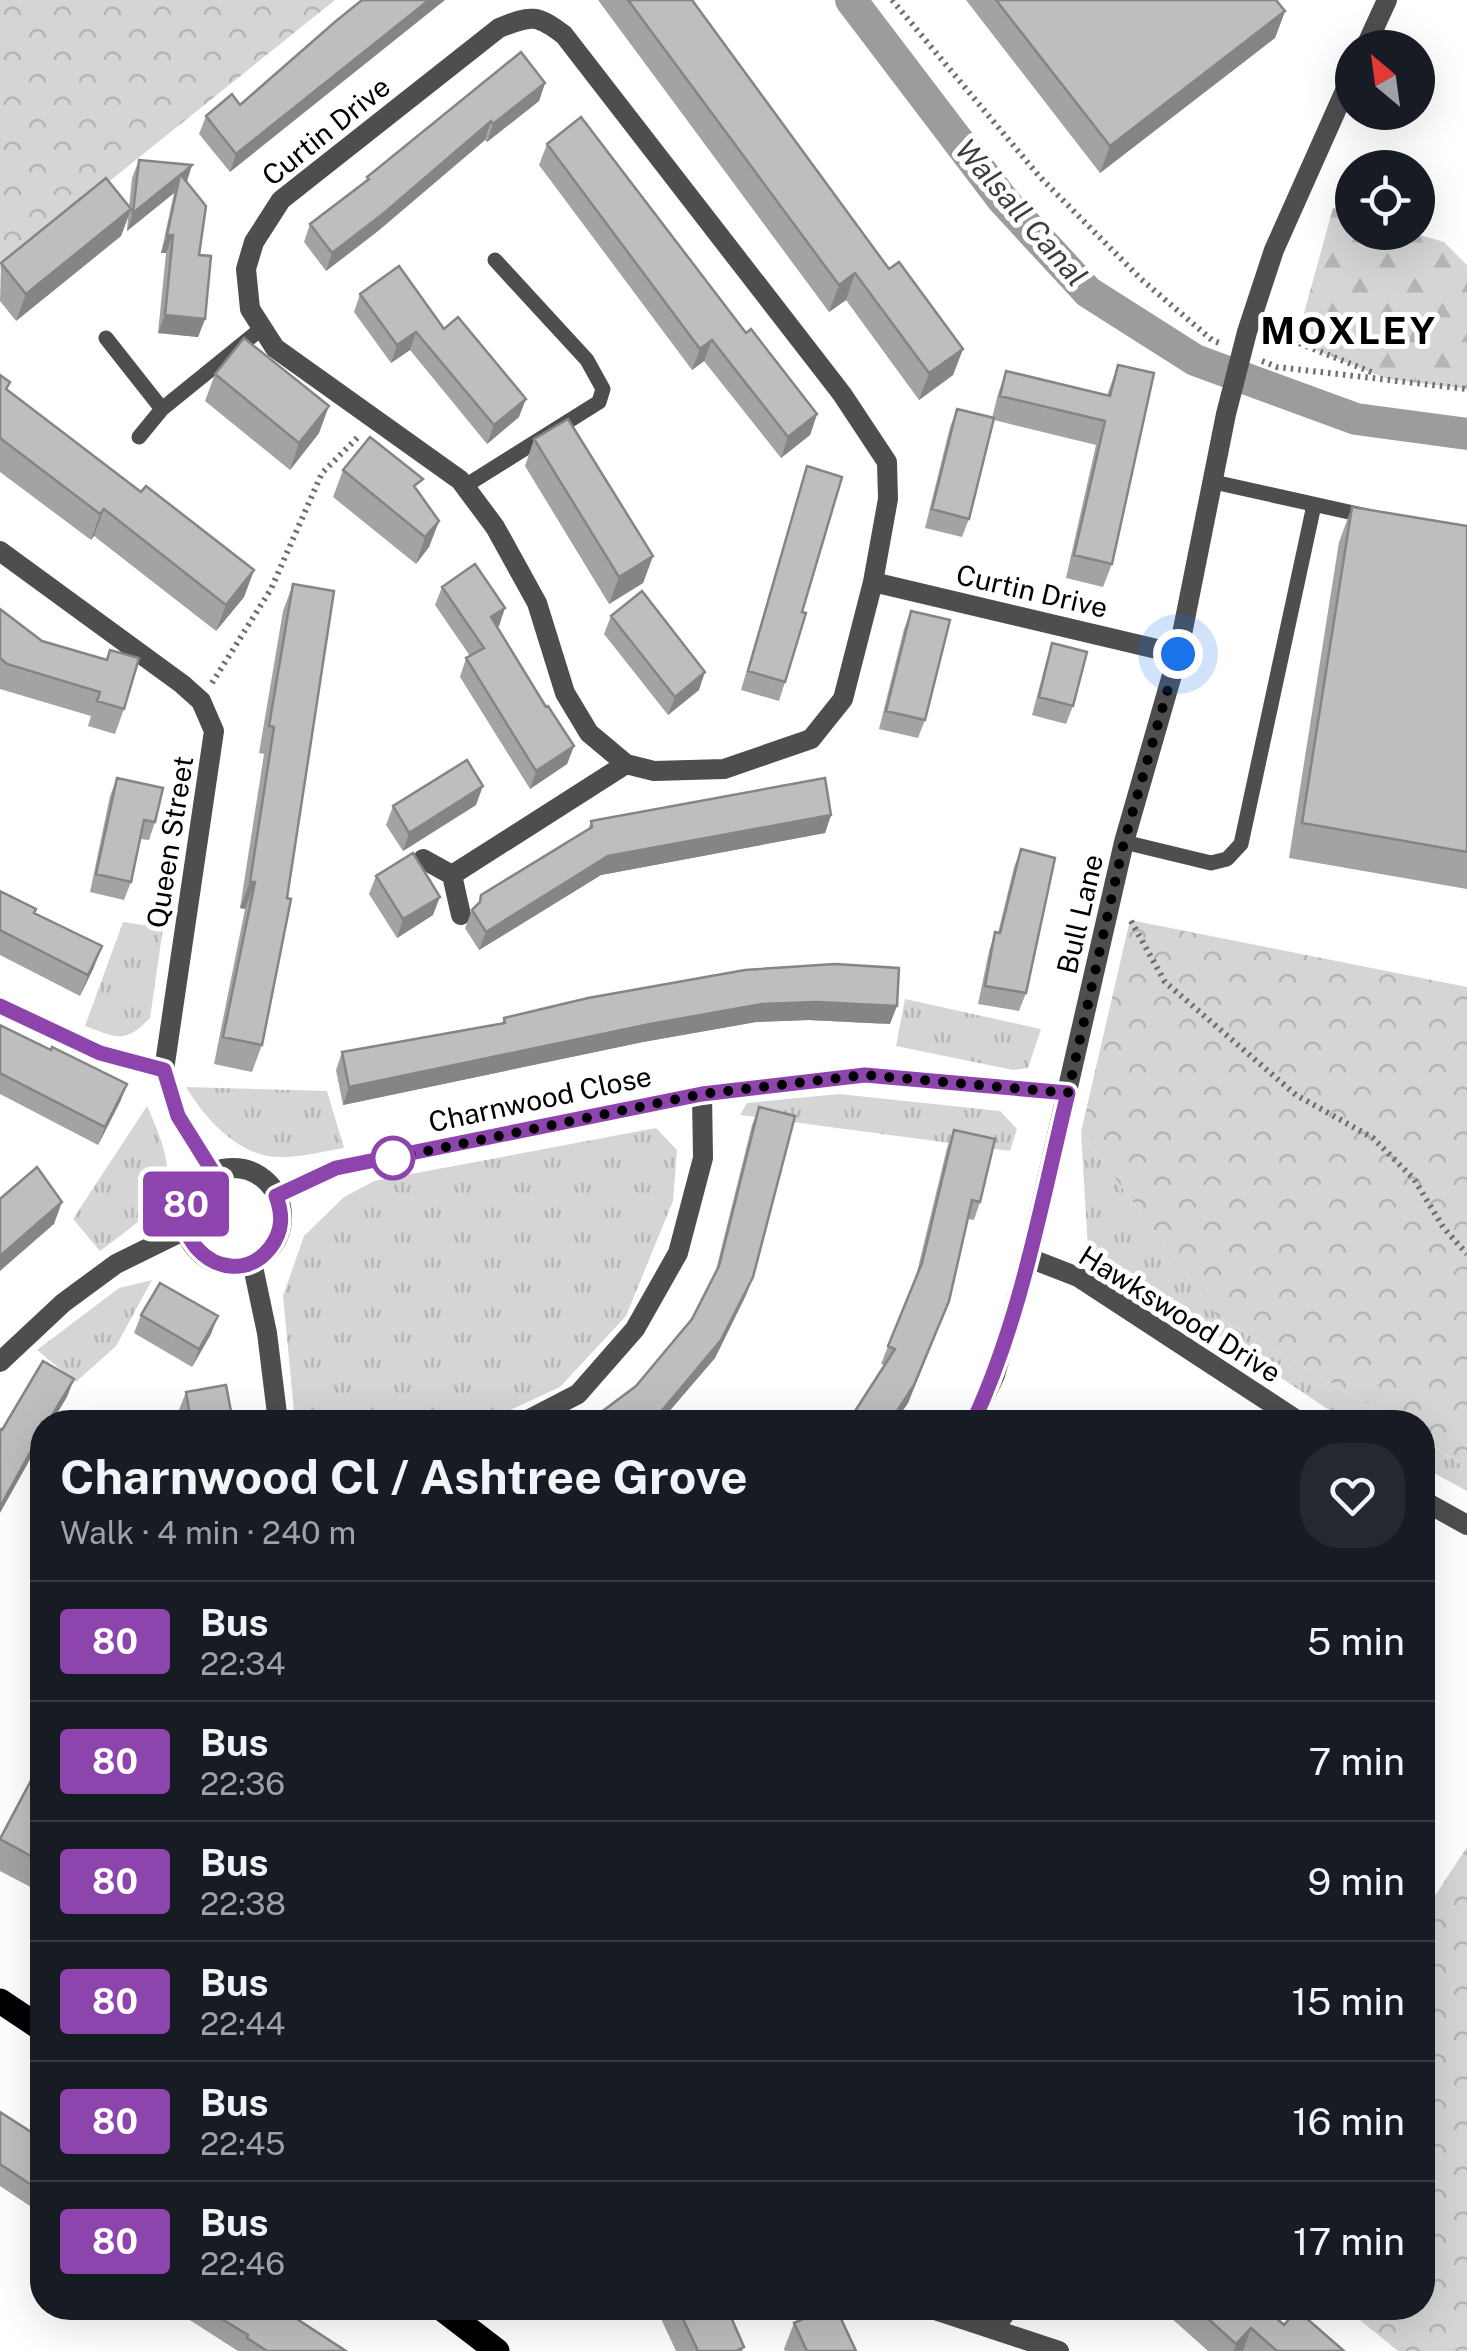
<!DOCTYPE html>
<meta charset="utf-8">
<style>
body{margin:0;font-family:"Public Sans",sans-serif;background:#242831;color:#f1f3f6;height:100vh;display:flex;flex-direction:column;font-size:38px;white-space:nowrap}
*{box-sizing:border-box;margin:0}
p{font-size:32px;color:#9ea1a6}
.icon{flex:none;width:55px;height:55px;fill:none;stroke:currentColor;stroke-width:2;stroke-linecap:round;stroke-linejoin:round}
.map{position:relative;flex:1;overflow:hidden}
.details{position:absolute;left:30px;top:1410px;width:1405px;height:910px;display:flex;flex-direction:column;background:#171b24;border-radius:40px;box-shadow:0 10px 40px #0002}
.details>*{flex:none}
.badge{padding:0 20px;border-radius:8px;font-size:35px;line-height:65px}
.needle{width:65px;rotate:331deg}
.fabs{position:absolute;left:1335px;top:30px;display:grid;gap:20px}
.fabs a{display:grid;place-items:center;width:100px;height:100px;border-radius:50%;background:#171b24;box-shadow:0 10px 40px #0002;font-size:50px}
.you{position:absolute;width:50px;height:50px;margin:-25px;border:8px solid #fff;border-radius:50%;background:#1a73e8;box-shadow:0 0 0 15px #1a73e833}
.map>.badge{position:absolute;translate:-50% -50%;box-shadow:0 0 0 5px #fff}
.round{display:grid;place-items:center;flex:none;width:105px;height:105px;border-radius:40px;background:#242831}
.overview{display:flex;align-items:center;justify-content:space-between;height:170px;padding:0 30px}
h1{font-size:48px;font-weight:700;line-height:75px}
ul{padding:0;list-style:none}
li{display:flex;align-items:center;gap:30px;height:120px;padding:0 30px;border-top:2px solid #363941}
li div{flex:1}
li b{display:block;font-size:38px}
li em{font-style:normal}
li .badge{min-width:110px;font-weight:700;text-align:center}
.map>svg:first-child{display:block}
</style>
<div class="map">
<svg width="1467" height="2351" viewBox="0 0 1467 2351">
<defs>
<pattern id="grass-tufts" width="24" height="20" patternUnits="userSpaceOnUse" patternTransform="scale(2.5)"><rect width="24" height="20" fill="#d5d5d5"/><path d="M3 7l-1-3M5 7V3M7 7l1-3M15 17l-1-3M17 17v-4M19 17l1-3" fill="none" stroke="#b5b5b5"/></pattern>
<pattern id="forest-firs" width="22" height="20" patternUnits="userSpaceOnUse" patternTransform="scale(2.5)"><rect width="22" height="20" fill="#d5d5d5"/><path d="M5 1l3.5 6h-7zM16 11l3.5 6h-7z" fill="#b5b5b5"/></pattern>
<pattern id="park-crowns" width="20" height="18" patternUnits="userSpaceOnUse" patternTransform="scale(2.5)"><rect width="20" height="18" fill="#d5d5d5"/><path d="M2 6a3 3 0 1 1 6 0M12 15a3 3 0 1 1 6 0" fill="none" stroke="#b5b5b5"/></pattern>
</defs>
<rect width="100%" height="100%" fill="#fff"/>
<path fill="url(#grass-tufts)" d="M123 922 163 928 150 1018C125 1044 117 1038 85 1026Z
M905 999 1041 1029 1028 1068 1013 1070 896 1046Z
M186 1087 327 1091 344 1148C324 1151 302 1157 282 1157 240 1158 206 1120 186 1087Z
M839 1094 1000 1111 1017 1129 1010 1151 740 1115 747 1103Z
M147 1106C185 1190 170 1199 100 1251L73 1219Z
M656 1128 677 1150 673 1201 626 1316 560 1387 484 1422H295L283 1296 304 1236 344 1197 374 1181Z
M1081 1132 1217 1316 1398 1422H1347L1088 1249Z
M152 1280 116 1346 76 1382 37 1350 119 1288Z
M1422 1439 1467 1468V1491L1423 1467Z"/>
<path fill="url(#forest-firs)" d="M1333 208 1352 214V232L1413 233 1444 242 1467 265V389L1387 379 1296 342Z"/>
<path fill="url(#park-crowns)" d="M0 0H335L0 269Z
M1130 920 1467 987V1468L1423 1439 1422 1422H1398L1217 1316 1081 1132Z
M1467 1847V2351H1398L1345 2308H1422L1423 1914Z"/>
<g fill="none" stroke-linecap="round" stroke-linejoin="round">
<path stroke="#9c9c9c" stroke-width="32" d="M851 0 1003 200 1088 292 1195 360 1356 419 1467 434"/>
<path stroke="#707070" stroke-width="6" stroke-dasharray="2.5 5" stroke-linecap="butt" d="M892 0 1039 176 1141 279 1212 340 1222 344
M1275 326 1296 342 1376 374
M1262 361 1277 367 1467 389
M212 683 271 589 322 473 358 437
M1131 921 1165 982 1296 1095 1373 1138 1414 1179 1443 1227 1467 1254"/>
<path stroke="#4e4e4e" stroke-width="15" d="M106 338 162 409
M139 437 162 409 262 328
M1214 482 1367 516
M465 486 599 402 603 389 587 360 495 260
M1124 842 1211 863 1227 859 1241 844 1314 505
M997 2329 1012 2308"/>
<path stroke="#4e4e4e" stroke-width="20" d="M1365 48 1387 0
M0 551 182 684 201 701 214 731 164 1070 178 1115 213 1172
M873 582 888 499 887 462 842 394 564 35C537 14 531 15 499 28L281 200 254 242 246 269 250 309 275 348 460 480 495 527 537 603 565 693 589 733 626 764 654 771 724 769 811 739 843 699 873 582 1178 654
M423 859 452 875 461 915
M452 875 626 764
M0 1006 100 1053 164 1070
M184 1217a49 49 0 1 1 98 0a49 49 0 1 1-98 0Z
M276 1195 336 1168 702 1094 865 1075 1067 1093
M1029 1258 1078 1277 1300 1422
M252 1262 267 1333 278 1422
M0 1362 63 1303 116 1264 185 1230
M524 1422 578 1394 635 1329 678 1253 703 1158 702 1094
M973 1422 995 1375 1029 1258 1124 842 1178 654 1226 414 1247 332 1274 250 1352 75
M1422 1500 1467 1525
M929 2308 1059 2351"/>
<path stroke="#000" stroke-width="25" d="M0 2001 42 2029
M441 2308 497 2351"/>
</g>
<path fill="#a3a3a3" d="M362 0 230 172 199 134 206 116 240 105Z
M598 0H692L889 269 963 349 953 375 919 400 846 300 829 312Z
M966 0H1276L1285 11 1275 38 1100 173Z
M545 83 539 101 487 142 485 140 378 231 326 271 304 242 310 224 366 182 367 177Z
M547 144 817 414 810 435 781 458 704 361 692 370 539 165Z
M139 160 192 165 187 182 199 255 205 319 198 337 158 333 166 253H161L174 193 127 231 128 217 121 236 16 321 0 301 1 263 129 207 132 178Z
M360 294 444 329 519 417 487 444 410 350 391 363 354 312Z
M1118 365 1112 564 1103 587 1066 578 1096 445 994 420 969 519 962 537 925 528 950 427 957 409 992 418 998 394 1006 371 1107 395Z
M215 374 319 433 290 470 205 401Z
M0 375 10 382 7 390 141 492 254 570 244 597 216 631 94 536 91 540 0 472Z
M534 439 653 556 643 583 609 604 525 466Z
M807 466 802 612 785 682 779 701 741 690Z
M343 470 418 492 439 521 429 547 416 564 333 497Z
M1352 507 1467 526V889L1289 858 1339 542Z
M293 584 262 1045 252 1072 214 1064 245 909 240 908 264 754 259 753 283 611Z
M442 587 505 608 497 627 546 707 574 746 567 764 530 789 460 677 466 658 470 656 435 605Z
M0 609 124 709 115 734 88 726 91 716 0 689Z
M911 611 925 720 918 738 879 729 904 629Z
M611 616 699 690 668 715 604 634Z
M1052 643 1073 706 1066 724 1032 715 1046 662Z
M117 778 155 822 149 840 140 839 131 882 124 900 90 892 110 796Z
M476 805 403 851 386 825 393 806Z
M831 815 825 833 601 875 479 950 465 928 472 910 478 904 481 895 588 830 591 821Z
M1021 849 1026 993 1019 1011 978 1004 989 951 995 932 998 933 1014 867Z
M376 876 433 915 397 938 369 894Z
M0 891 35 914 94 967 80 996 0 955Z
M588 998 890 1024 809 1020 756 1022 643 1042 343 1105 336 1070 342 1052 502 1023 504 1018Z
M0 1025 51 1050 127 1084 120 1102 98 1145 0 1094Z
M759 1107 753 1277 746 1295 715 1358 660 1422H588L636 1386 692 1319 715 1274 752 1125Z
M954 1130 980 1202 974 1220 968 1219 942 1319 908 1403 895 1422H848L884 1365 881 1364 888 1346 916 1276 947 1148Z
M141 1315 211 1334 192 1367 134 1333Z
M186 1392 233 1422H181L179 1410Z
M42 1774V1893L0 1871V1840Z
M0 2112 42 2139V2214L0 2186Z
M171 2308H280L346 2351H238Z
M656 2308H727L743 2351H676Z
M1160 2308H1265L1284 2325 1344 2351H1208Z
M794 2323 856 2351H785L784 2349Z"/>
<path fill="#858585" d="M429 0H445L230 172 236 154Z
M1285 11 1275 38 1100 173 1110 146Z
M545 83 539 101 487 142 493 124Z
M491 121 485 140 378 231 326 271 332 253Z
M192 165 186 183 181 175Z
M180 175 174 193 127 231 133 213Z
M131 209 121 236 16 321 26 294Z
M167 235H173L166 253H161Z
M855 273 846 300 829 312 839 285Z
M165 315 205 319 198 337 158 333Z
M416 332 410 350 391 363 397 345Z
M712 340 704 361 692 370 700 349Z
M963 349 953 375 919 400 929 373Z
M526 399 519 417 487 444 494 425Z
M329 406 319 433 290 470 299 443Z
M817 414 810 435 781 458 788 437Z
M104 509 94 536 91 540 100 514Z
M439 521 429 547 416 564 425 537Z
M653 556 643 583 609 604 619 577Z
M254 570 244 597 216 631 226 605Z
M505 608 499 626 485 636 491 617Z
M705 672 699 690 668 715 675 697Z
M574 746 567 764 530 789 536 771Z
M483 786 476 805 403 851 409 833Z
M831 815 825 833 601 875 479 950 486 932 608 856Z
M250 882H255L245 909 240 908Z
M440 897 433 915 397 938 403 919Z
M102 946 94 967 80 996 88 975Z
M816 1002 897 1006 890 1024 809 1020 756 1022 643 1042 343 1105 349 1087 650 1024 762 1004Z
M127 1084 120 1102 98 1145 105 1127Z
M62 1202 54 1224 0 1271V1256Z
M753 1277 746 1295 715 1358 660 1422H648Z
M218 1316 211 1334 192 1367 199 1349Z
M942 1319 908 1403 895 1422H890Z
M74 1379 67 1397 52 1422H48Z
M42 1431V1438L0 1513V1507Z
M1251 2328 1243 2351H1234L1236 2344Z"/>
<path fill="#bebebe" stroke="#858585" stroke-width="2.5" d="M362 0H429L236 154 206 116 232 94 240 105 336 21Z
M628 0H692L889 269 899 262 963 349 929 373 855 273 839 285Z
M996 0H1276L1285 11 1110 146Z
M521 52 545 83 493 124 491 121 384 213 332 253 310 224 369 179 367 177Z
M581 117 746 333 751 329 817 414 788 437 712 340 700 349 547 144Z
M139 160 192 165 181 175 206 206 199 255 211 256 205 319 165 315 173 235H167L180 175 133 213Z
M106 178 131 209 26 294 1 263Z
M399 266 444 329 458 317 526 399 494 425 416 332 397 345 360 294Z
M244 338 329 406 299 443 215 374Z
M1118 365 1154 373 1112 564 1074 555 1105 421 1000 396 1006 371 1110 396Z
M0 375 10 382 6 389 141 492 146 486 254 570 226 605 104 509 100 514 0 438Z
M957 409 994 418 969 519 932 509Z
M568 419 653 556 619 577 534 439Z
M370 437 423 479 414 486 439 521 425 537 343 470Z
M807 466 842 477 802 612 806 613 785 682 748 671Z
M1352 507 1467 526V852L1302 823Z
M475 564 505 608 491 617 546 707 548 706 574 746 536 771 466 658 484 648 442 587Z
M293 584 334 591 287 898 291 899 262 1045 223 1037 255 882H250L274 727 269 726Z
M642 591 705 672 675 697 611 616Z
M0 609 42 641 107 660 110 650 139 658 124 709 97 701 100 692 7 664 0 658Z
M911 611 950 620 925 720 886 711Z
M1052 643 1087 652 1073 706 1039 697Z
M467 760 483 786 409 833 393 806Z
M117 778 163 788 155 822 144 820 131 882 96 874Z
M825 778 831 815 608 856 486 932 472 910 480 902 481 895 592 827 591 821Z
M1021 849 1055 858 1026 993 985 986 995 932 1000 933Z
M413 853 440 897 403 919 376 876Z
M0 891 36 909 34 913 102 946 88 975 0 930Z
M835 964 899 968 897 1006 816 1002 762 1004 650 1024 349 1087 342 1052 505 1023 504 1018 588 998 745 970Z
M0 1025 51 1050 52 1047 127 1084 105 1127 0 1073Z
M759 1107 795 1116 753 1277 721 1340 659 1414 648 1422H588L636 1386 692 1319 719 1266Z
M954 1130 995 1139 980 1202 972 1200 949 1301 914 1385 890 1422H854L850 1419 895 1349 888 1346 922 1263Z
M37 1167 62 1202 0 1256V1199Z
M160 1283 218 1316 199 1349 141 1315Z
M43 1361 74 1379 48 1422H42V1431L0 1507V1429L2 1430Z
M226 1385 233 1422H191L186 1392Z
M36 1771 42 1774V1862L0 1839Z
M0 2112 42 2139V2192L0 2164Z
M204 2308H280L346 2351H267L247 2338 248 2335Z
M678 2308H727L744 2347 736 2351H698Z
M828 2308H836L856 2351H807L794 2323Z
M1196 2308H1265L1284 2325 1297 2310 1344 2351H1277L1251 2328 1236 2344Z"/>
<g fill="none" stroke-linecap="round" stroke-linejoin="round">
<defs>
<path id="line" d="M0 1006 100 1053 164 1070 178 1116 213 1172C140 1221 226 1303 270 1248 283 1231 283 1215 276 1196L336 1168 702 1094 865 1075 1068 1093C1041 1204 1021 1319 973 1422"/>
</defs>
<use href="#line" stroke="#fff" stroke-width="22"/>
<use href="#line" stroke="#8e44ad" stroke-width="15"/>
<path stroke="#000" stroke-width="10" stroke-dasharray="0 18" d="M393 1158 702 1094 865 1075 1068 1093 1124 842 1178 654"/>
</g>
<circle fill="#fff" stroke="#8e44ad" stroke-width="5" cx="393" cy="1158" r="20"/>
<g text-anchor="middle" stroke-width="10" stroke-linejoin="round" paint-order="stroke">
<g font-size="28" fill="#000" stroke="#fff">
<text transform="translate(326 131) rotate(-39)" y="10">Curtin Drive</text>
<text transform="translate(1032 591) rotate(13)" y="10">Curtin Drive</text>
<text transform="translate(170 842) rotate(-81)" y="10">Queen Street</text>
<text transform="translate(1080 914) rotate(-77)" y="10">Bull Lane</text>
<text transform="translate(540 1099) rotate(-12)" y="10">Charnwood Close</text>
<text transform="translate(1180 1314) rotate(32)" y="10">Hawkswood Drive</text>
</g>
<g font-size="30" font-style="italic" fill="#3d3d3d" stroke="#fff">
<text transform="translate(1021 213) rotate(49)" y="10">Walsall Canal</text>
</g>
<g font-size="38" font-weight="bold" letter-spacing="2.5" fill="#000" stroke="#fff">
<text x="1349" y="344">MOXLEY</text>
</g>
</g>
</svg>
<div class="fabs">
<a><svg class="needle" viewBox="-14 -14 28 28"><path d="M0-13l5 13h-10z" fill="#e53935"/><path d="M0 13l5-13h-10z" fill="#9ea1a6"/></svg></a>
<a><svg class="icon" aria-label="locate" viewBox="0 0 24 24"><circle cx="12" cy="12" r="6"/><path d="M12 2v4M12 18v4M2 12h4M18 12h4"/></svg></a>
</div>
<div class="you" style="left:1178px;top:654px"></div>
<b class="badge" style="left:186px;top:1204px;background:#8e44ad;color:#fff">80</b>
<section class="details">
<div class="overview"><div><h1>Charnwood Cl / Ashtree Grove</h1><p>Walk · 4 min · 240 m</p></div><a class="round"><svg class="icon" aria-label="heart" viewBox="0 0 24 24"><path d="M12 20l-8-8c-3-5 5-10 8-4 3-6 11-1 8 4z"/></svg></a></div>
<ul>
<li><span class="badge" style="background:#8e44ad;color:#fff">80</span><div><b>Bus</b><p>22:34</p></div><em>5 min</em></li>
<li><span class="badge" style="background:#8e44ad;color:#fff">80</span><div><b>Bus</b><p>22:36</p></div><em>7 min</em></li>
<li><span class="badge" style="background:#8e44ad;color:#fff">80</span><div><b>Bus</b><p>22:38</p></div><em>9 min</em></li>
<li><span class="badge" style="background:#8e44ad;color:#fff">80</span><div><b>Bus</b><p>22:44</p></div><em>15 min</em></li>
<li><span class="badge" style="background:#8e44ad;color:#fff">80</span><div><b>Bus</b><p>22:45</p></div><em>16 min</em></li>
<li><span class="badge" style="background:#8e44ad;color:#fff">80</span><div><b>Bus</b><p>22:46</p></div><em>17 min</em></li>
</ul>
</section>
</div>
